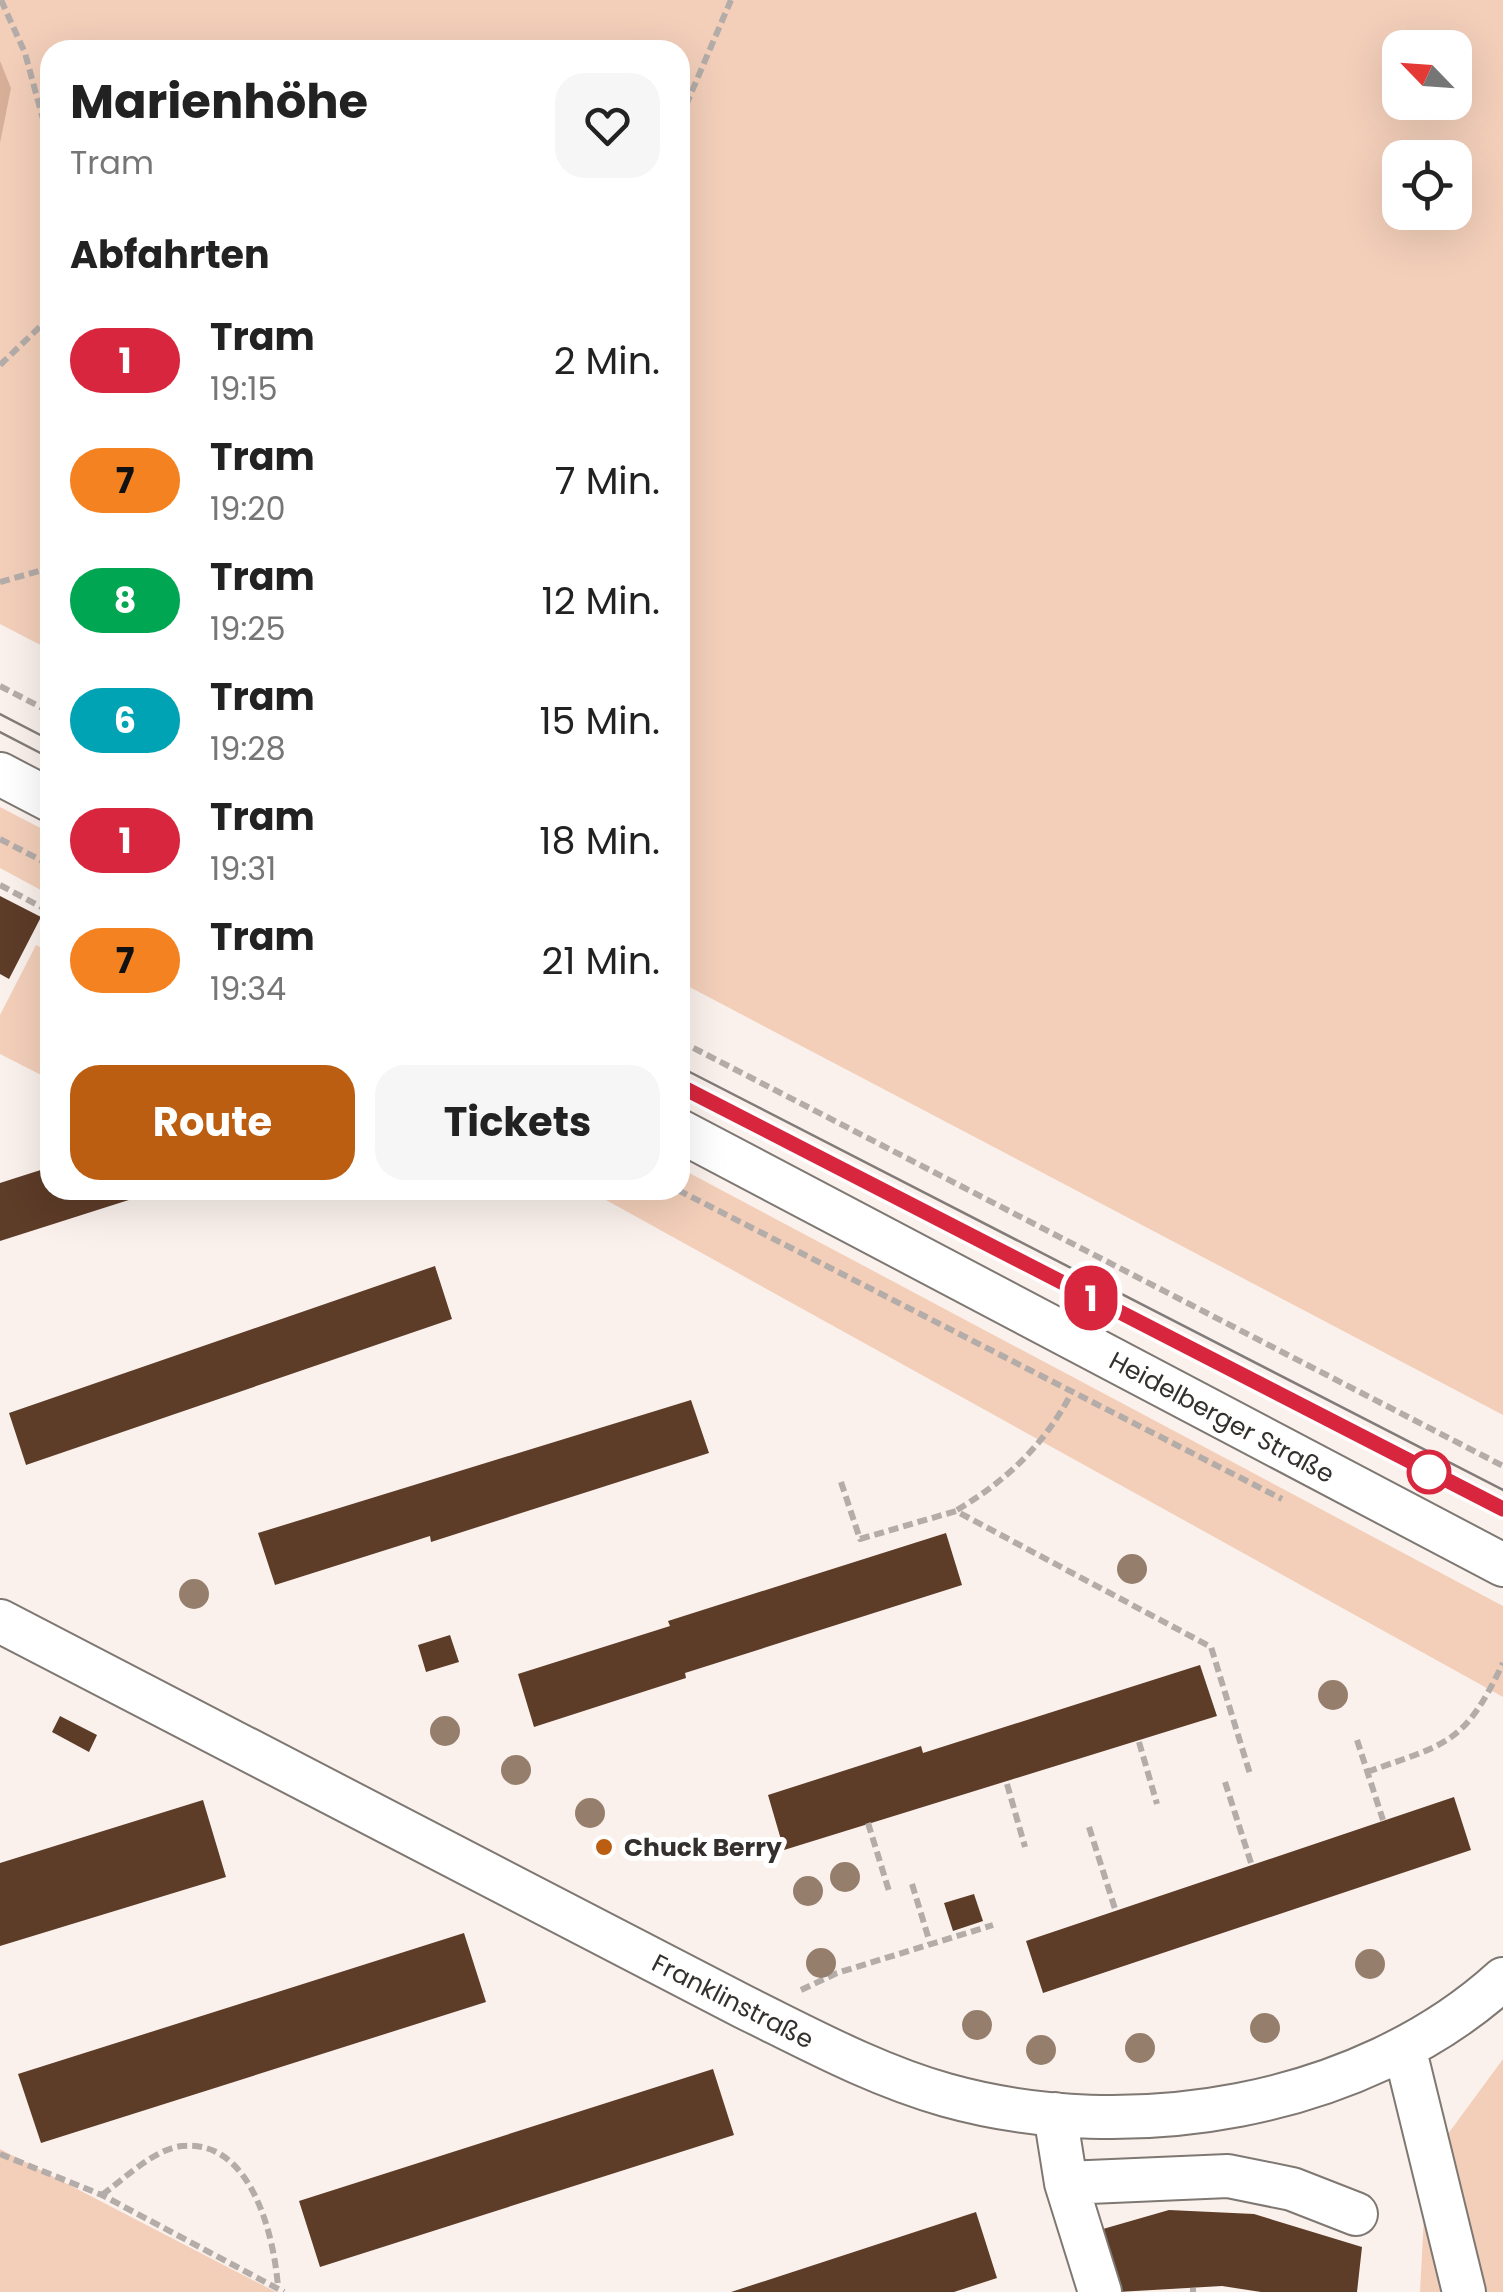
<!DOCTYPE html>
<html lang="de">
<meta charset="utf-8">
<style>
body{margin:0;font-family:Poppins,sans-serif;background:#f6f6f6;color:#222;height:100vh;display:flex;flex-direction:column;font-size:38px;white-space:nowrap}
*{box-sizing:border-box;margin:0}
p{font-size:32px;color:#767676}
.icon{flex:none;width:55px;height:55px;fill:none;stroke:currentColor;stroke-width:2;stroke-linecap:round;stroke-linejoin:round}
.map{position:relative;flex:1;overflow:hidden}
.drawer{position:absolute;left:40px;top:40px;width:650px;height:1160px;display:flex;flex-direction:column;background:#fff;border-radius:30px;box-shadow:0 10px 40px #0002}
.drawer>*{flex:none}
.badge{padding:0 20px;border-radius:32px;font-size:35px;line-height:65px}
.needle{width:65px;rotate:295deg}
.tools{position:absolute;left:1382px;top:30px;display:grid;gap:20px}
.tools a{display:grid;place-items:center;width:90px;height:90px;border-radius:20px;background:#fff;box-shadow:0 10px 40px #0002;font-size:50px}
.map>.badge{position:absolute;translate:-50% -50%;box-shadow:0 0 0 5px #fff}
h2{padding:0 30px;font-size:38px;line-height:90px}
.round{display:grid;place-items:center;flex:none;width:105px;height:105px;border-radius:30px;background:#f6f6f6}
.headline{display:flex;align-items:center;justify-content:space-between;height:170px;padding:0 30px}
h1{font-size:48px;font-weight:700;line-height:75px}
.primary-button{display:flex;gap:20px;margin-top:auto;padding:20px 30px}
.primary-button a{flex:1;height:115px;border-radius:30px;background:#bc5e11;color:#fff;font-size:40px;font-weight:700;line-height:115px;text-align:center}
.primary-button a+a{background:#f6f6f6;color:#222}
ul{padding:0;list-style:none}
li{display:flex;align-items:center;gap:30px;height:120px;padding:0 30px}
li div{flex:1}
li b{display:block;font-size:38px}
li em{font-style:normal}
li .badge{min-width:110px;font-weight:700;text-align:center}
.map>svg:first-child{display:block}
</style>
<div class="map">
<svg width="1503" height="2292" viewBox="0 0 1503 2292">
<rect width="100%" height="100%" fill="#faf1ec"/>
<path fill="#f3cfba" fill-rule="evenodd" d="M0 0H1503V1415L680 982V50H50V650L0 624ZM1400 48H1455V102H1400ZM1400 158H1455V212H1400Z
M0 807 50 833V895L0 868Z
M36 945 50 952 47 1078 0 1054V1015Z
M680 1168 1503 1606V1697L588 1190H680Z
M1503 2059V2292H1420L1424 2216 1445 2138Z
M0 2149 276 2292H0Z"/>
<path fill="#d7af98" d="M0 61 11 88 0 143Z"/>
<path fill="#5d3c28" d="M0 896 41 917 9 979 0 974Z
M50 1167V1190L157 1191 0 1241V1183Z
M435 1266 452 1319 26 1465 9 1413Z
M691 1400 709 1453 431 1542 430 1536 275 1585 258 1533Z
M946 1533 962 1585 685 1673 686 1678 534 1727 518 1674 670 1626 668 1621Z
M450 1635 459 1662 426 1672 418 1645Z
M1200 1665 1217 1716 784 1850 768 1795 921 1746 923 1753Z
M60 1716 97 1735 89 1752 52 1732Z
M1454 1797 1471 1850 1043 1993 1026 1941Z
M203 1800 226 1877 0 1946V1863Z
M974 1894 983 1921 953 1931 944 1903Z
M464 1933 486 2002 41 2143 18 2074Z
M713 2069 734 2135 320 2267 299 2201Z
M1169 2210 1254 2214 1362 2247 1357 2292H1261L1222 2286 1118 2292 1096 2231Z
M976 2212 997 2278 954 2292H731Z"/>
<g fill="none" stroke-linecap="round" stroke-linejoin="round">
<defs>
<path id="minor" d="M0 774 50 800
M680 1131 1503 1565
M0 1621 744 2007C809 2039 875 2075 946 2095 1128 2146 1360 2109 1503 1979
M1405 2051 1464 2292
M1055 2114 1066 2183 1100 2292
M1066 2183 1228 2176 1292 2189 1356 2214"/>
</defs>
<use href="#minor" stroke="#7e7772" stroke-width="46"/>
<path stroke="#b3aca8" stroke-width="6" stroke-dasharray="10 5" stroke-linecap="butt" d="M1 0 25 53 50 145
M680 119 731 0
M0 365 47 320 50 300
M0 582 50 568
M0 686 50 712
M0 839 50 865
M0 885 47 910
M680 1041 1503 1466
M678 1190 1282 1499
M841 1482 860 1539 956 1511 1211 1647 1250 1774
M957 1510C1006 1481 1044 1445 1071 1394
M1357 1740 1383 1820
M1139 1742 1157 1804
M1367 1772C1448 1743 1464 1745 1503 1663
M1225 1782 1251 1863
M1007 1784 1025 1847
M868 1823 889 1891
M1089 1827 1116 1912
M912 1884 930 1943
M801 1990 837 1973 993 1925
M0 2154 102 2195 284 2292
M102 2195C124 2179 154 2149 182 2146 251 2139 274 2235 278 2287
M1193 2288V2292"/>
<use href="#minor" stroke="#fff" stroke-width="42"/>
<path stroke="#817c79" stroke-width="2.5" d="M0 714 50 740
M0 732 50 758
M680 1067 1503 1490
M680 1086 1503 1509"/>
</g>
<g fill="#967e6c">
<circle cx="1132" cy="1569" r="15"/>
<circle cx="194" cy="1594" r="15"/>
<circle cx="1333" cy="1695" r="15"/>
<circle cx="445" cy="1731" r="15"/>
<circle cx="516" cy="1770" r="15"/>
<circle cx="590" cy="1813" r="15"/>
<circle cx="845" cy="1877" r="15"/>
<circle cx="808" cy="1891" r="15"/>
<circle cx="821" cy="1963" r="15"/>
<circle cx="1370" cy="1964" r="15"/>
<circle cx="977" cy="2025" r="15"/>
<circle cx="1265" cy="2028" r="15"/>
<circle cx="1140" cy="2048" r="15"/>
<circle cx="1041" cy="2050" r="15"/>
</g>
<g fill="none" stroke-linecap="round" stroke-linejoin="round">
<defs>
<path id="line" d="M680 1086 1503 1509"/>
</defs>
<use href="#line" stroke="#fff" stroke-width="22"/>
<use href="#line" stroke="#d7263d" stroke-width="15"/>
</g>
<circle fill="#fff" stroke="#d7263d" stroke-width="5" cx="1429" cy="1472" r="20"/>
<circle fill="#bc5e11" stroke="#fff" stroke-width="4" cx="604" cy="1847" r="10"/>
<g text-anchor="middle" stroke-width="10" stroke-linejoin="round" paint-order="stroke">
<g font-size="25" fill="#33302e" stroke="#fff">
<text transform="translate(1222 1417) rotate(28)" y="9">Heidelberger Straße</text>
<text transform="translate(733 2001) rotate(27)" y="9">Franklinstraße</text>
</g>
<g font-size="25" font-weight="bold" fill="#33302e" stroke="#fff" text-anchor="start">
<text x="624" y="1856">Chuck Berry</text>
</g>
</g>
</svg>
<div class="tools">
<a><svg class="needle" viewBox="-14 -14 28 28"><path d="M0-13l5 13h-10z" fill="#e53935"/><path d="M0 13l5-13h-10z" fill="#767676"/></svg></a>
<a><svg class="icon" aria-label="locate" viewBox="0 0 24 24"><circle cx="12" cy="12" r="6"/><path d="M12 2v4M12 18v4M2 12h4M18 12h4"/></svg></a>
</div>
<b class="badge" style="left:1091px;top:1298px;background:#d7263d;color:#fff">1</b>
<section class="drawer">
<div class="headline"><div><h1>Marienhöhe</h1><p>Tram</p></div><a class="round"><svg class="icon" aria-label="heart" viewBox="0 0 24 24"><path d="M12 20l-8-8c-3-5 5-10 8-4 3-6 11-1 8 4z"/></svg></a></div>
<h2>Abfahrten</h2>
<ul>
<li><span class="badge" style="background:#d7263d;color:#fff">1</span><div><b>Tram</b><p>19:15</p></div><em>2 Min.</em></li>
<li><span class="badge" style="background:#f58220;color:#111">7</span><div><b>Tram</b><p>19:20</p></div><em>7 Min.</em></li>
<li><span class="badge" style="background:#00a651;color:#fff">8</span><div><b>Tram</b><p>19:25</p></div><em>12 Min.</em></li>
<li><span class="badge" style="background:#00a3b4;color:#fff">6</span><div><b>Tram</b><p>19:28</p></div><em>15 Min.</em></li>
<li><span class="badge" style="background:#d7263d;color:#fff">1</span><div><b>Tram</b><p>19:31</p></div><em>18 Min.</em></li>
<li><span class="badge" style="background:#f58220;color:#111">7</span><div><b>Tram</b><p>19:34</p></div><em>21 Min.</em></li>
</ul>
<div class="primary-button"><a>Route</a><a>Tickets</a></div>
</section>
</div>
